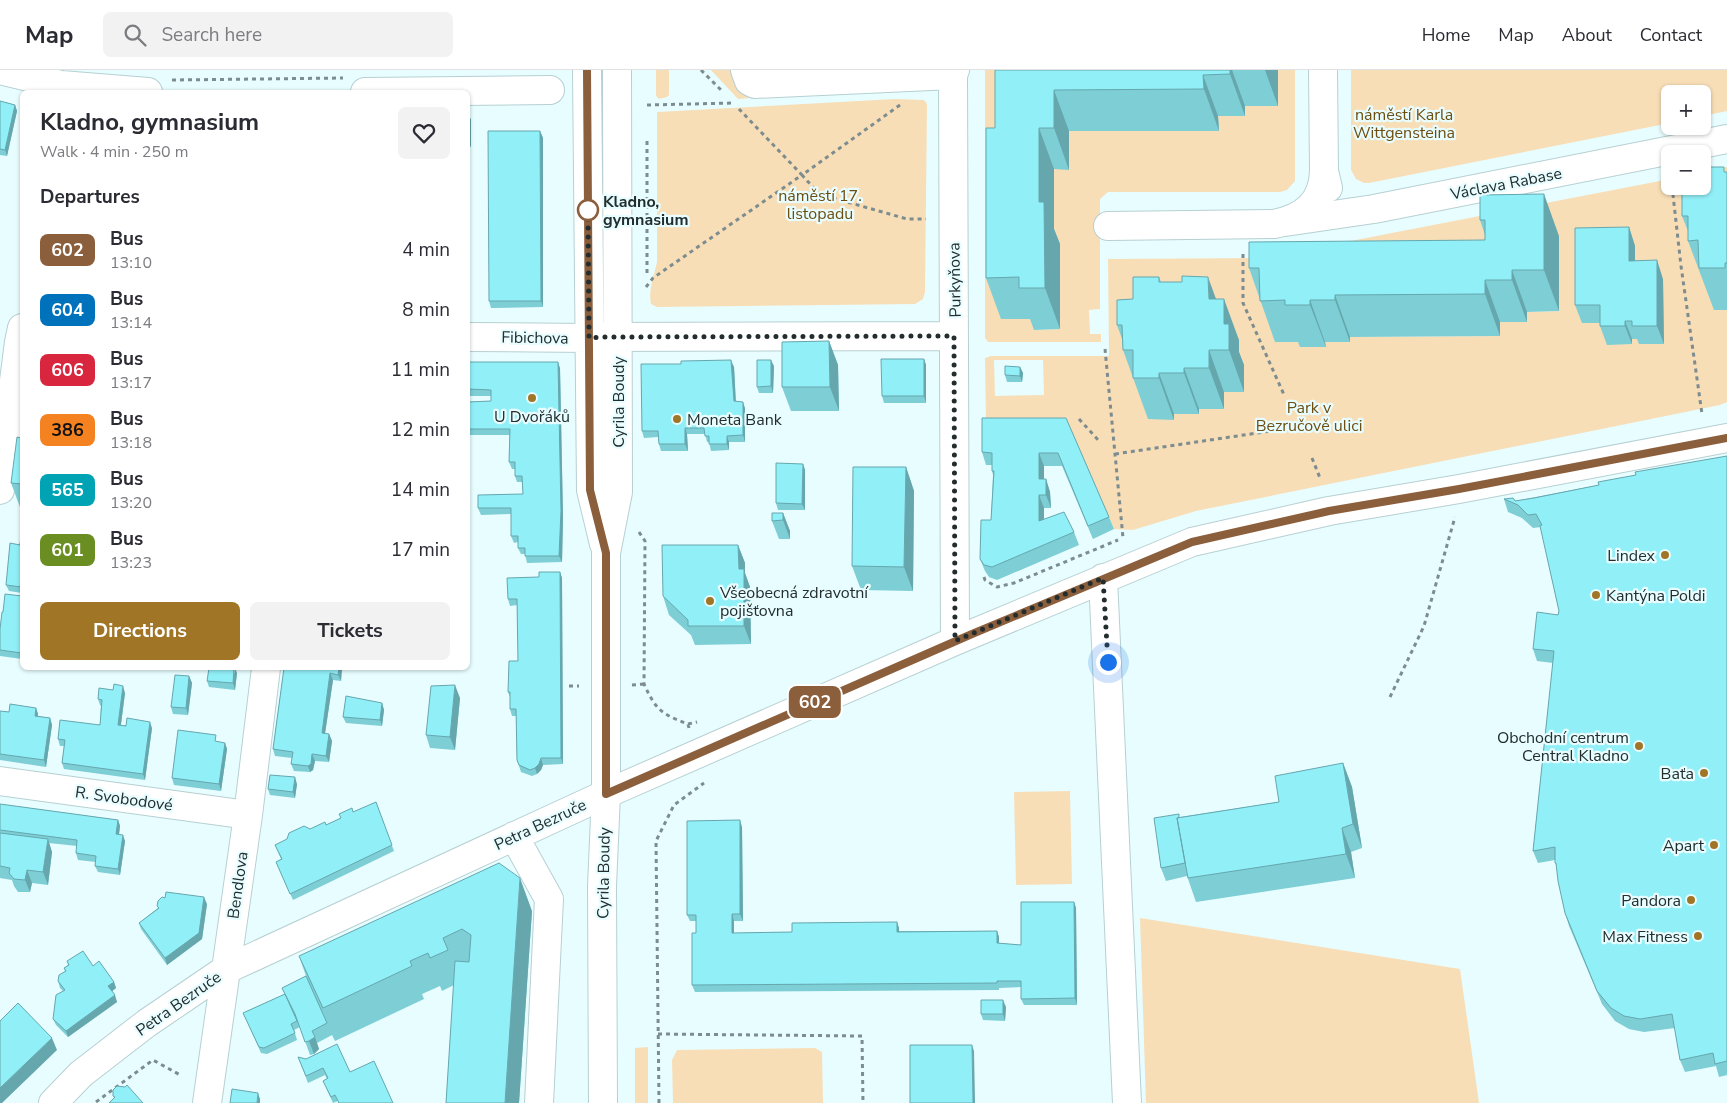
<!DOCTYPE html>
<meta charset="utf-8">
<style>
body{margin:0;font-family:"Nunito Sans",sans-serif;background:#f2f2f3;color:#2b2b33;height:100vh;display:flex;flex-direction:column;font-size:19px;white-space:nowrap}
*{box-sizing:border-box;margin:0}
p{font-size:16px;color:#7c7c81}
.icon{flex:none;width:28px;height:28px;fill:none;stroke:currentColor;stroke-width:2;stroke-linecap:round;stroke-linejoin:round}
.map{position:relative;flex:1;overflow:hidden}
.side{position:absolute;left:20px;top:20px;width:450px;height:580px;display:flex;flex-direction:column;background:#fff;border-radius:8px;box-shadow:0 1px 4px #0004}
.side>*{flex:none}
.badge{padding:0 10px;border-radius:8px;font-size:18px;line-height:32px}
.tools{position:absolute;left:1661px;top:15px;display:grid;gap:10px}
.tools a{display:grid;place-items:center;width:50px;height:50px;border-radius:8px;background:#fff;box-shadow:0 1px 4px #0004;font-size:25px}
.you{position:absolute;width:25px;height:25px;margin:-12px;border:4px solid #fff;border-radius:50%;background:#1a73e8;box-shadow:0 0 0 8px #1a73e833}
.map>.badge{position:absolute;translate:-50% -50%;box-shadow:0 0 0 2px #fff}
h2{padding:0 20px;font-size:19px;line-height:45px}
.round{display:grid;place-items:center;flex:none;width:52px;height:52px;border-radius:8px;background:#f2f2f3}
.overview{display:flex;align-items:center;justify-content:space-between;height:85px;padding:0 20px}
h1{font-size:24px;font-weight:700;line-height:38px}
.action{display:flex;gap:10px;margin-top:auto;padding:10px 20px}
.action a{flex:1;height:58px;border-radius:8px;background:#a17526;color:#fff;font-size:20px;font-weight:700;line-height:58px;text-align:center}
.action a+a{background:#f2f2f3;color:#2b2b33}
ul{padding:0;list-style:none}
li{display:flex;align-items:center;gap:15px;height:60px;padding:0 20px}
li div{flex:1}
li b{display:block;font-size:19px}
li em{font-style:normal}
li .badge{min-width:55px;font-weight:700;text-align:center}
header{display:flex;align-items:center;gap:30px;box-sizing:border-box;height:70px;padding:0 25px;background:#fff;border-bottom:1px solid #e1e1e2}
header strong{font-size:24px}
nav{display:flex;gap:28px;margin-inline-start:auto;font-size:18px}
.search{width:350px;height:45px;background:#f2f2f3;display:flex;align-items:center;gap:12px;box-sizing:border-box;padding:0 18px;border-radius:8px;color:#7c7c81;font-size:19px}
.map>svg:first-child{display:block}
</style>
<header>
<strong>Map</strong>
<div class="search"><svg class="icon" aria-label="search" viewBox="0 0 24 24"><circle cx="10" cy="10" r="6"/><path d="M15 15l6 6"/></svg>Search here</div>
<nav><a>Home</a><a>Map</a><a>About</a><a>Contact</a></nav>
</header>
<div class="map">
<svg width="1727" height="1033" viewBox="0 0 1727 1033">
<rect width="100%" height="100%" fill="#e8fdff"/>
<path fill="#f8deb7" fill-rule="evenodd" d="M656 0H669V25L667 27 659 29 656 26Z
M711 0H735L743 23 750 28 738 29Z
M985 0H1219L1069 7 1001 249H1034V260L1060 259V174H1054V99H1069V61H1218V46H1245V36H1278V0H1295V111L1287 120 1280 122H1108L1100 129V239L1089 240 1090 264H1101V272H988L985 268Z
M1351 0H1727V41L1703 46 1702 24H1670V53L1369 113H1364L1356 109 1351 100Z
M895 29 924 30 927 34 925 222 923 229 915 234 657 237 651 234C648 221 654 206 657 192V42Z
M1727 97V139L1714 212V240H1727V332L1720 335 1196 441 1133 460 1114 459 1071 361 986 357 985 288 991 286H1109L1108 189 1263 188 1670 109V116H1702L1703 102ZM1559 166V241L1527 242V252H1500V266L1350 267V272H1275ZM1663 209 1639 269H1632V274L1607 253H1582ZM994 290H1043L1044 325 995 326ZM1133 296 1244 322H1224L1199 339 1198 344H1174Z
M1070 721 1072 814 1016 815 1014 722Z
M1140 848 1460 899 1479 1033H1146Z
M648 977V1033H635V978Z
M815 978 822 982 823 1033H673L672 990 677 980Z"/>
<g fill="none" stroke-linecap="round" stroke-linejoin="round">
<defs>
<path id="minor" d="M0 0 61 15 148 22
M587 0 591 420 604 474
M745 0 749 11 755 14 953 5
M1323 0 1324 101 1328 118
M365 22 550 20
M1285 152 1374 139 1727 69
M1108 156 1274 154C1304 148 1323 133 1324 101
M468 267 589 268 603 267 954 266
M0 420 19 272 22 258
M1103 508 1127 1033
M955 571 953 5 955 0
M0 711 248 745
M514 766 549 829 539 1033
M53 1033 81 1004 147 953 225 900 606 724 955 571 1192 472 1329 441 1459 419 1727 368
M207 1033 248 745 266 598
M603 1033 602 816 606 724V483L618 422 617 0"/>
</defs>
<use href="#minor" stroke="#b7d0d2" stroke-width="30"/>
<path stroke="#7d8c8e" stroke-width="3" stroke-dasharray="4 4" stroke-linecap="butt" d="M701 0 721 20
M172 10 343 8
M647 35 734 33
M900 35 802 105 819 124 907 149H926
M1672 116 1681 196 1702 344
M1243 184V233L1285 327
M647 203V70
M646 217 653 208 802 105 739 39
M1105 279 1123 468
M1079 349 1100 372
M1115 384 1298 357
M1312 388 1320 408
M639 462 645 471 644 614C656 640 661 644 688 654L689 658
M984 507 985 510 997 517 1014 513 1118 470
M632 615 644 614
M569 616H579
M1390 627 1424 556 1455 447
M688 654 697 652
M658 964 862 966 863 1033
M96 1032 153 990 182 1006
M659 1033 656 771 674 735 704 713"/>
<use href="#minor" stroke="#fff" stroke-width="28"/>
</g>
<path fill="#7dced5" d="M995 0H1278V36H1245V46H1218L1219 61H1069V100L1054 99V159L1060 174V259L1034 260 1030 249H1001L986 208 995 58Z
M0 31 15 35 17 41 7 86 0 85Z
M468 43 471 50V77H468Z
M540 61 543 68V237L491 238 489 231Z
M1726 102H1727V240H1714L1688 171V161L1682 146 1697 120Z
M1480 125 1559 166V241L1527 242V252H1500V266L1350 267V272H1325L1326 277H1300L1298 272H1275L1249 198 1485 170V165L1480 150Z
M1629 157 1635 176V191L1663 209 1664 274H1639L1637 269H1632V274L1607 275 1600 256V253H1582L1575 235Z
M1159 207 1161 212 1216 229 1239 270V282L1244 295V322H1224V339H1199V344H1174V350L1148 349 1123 280 1122 269 1117 255 1133 229Z
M829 271 838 295 839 341H791L782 317Z
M924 289 926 295V333H884L882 326Z
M468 292 560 298 563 447 562 492 527 493 525 484H521L518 478V472L514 473 511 466V444L481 445 478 438 523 424 522 412H517L515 406V399H512L509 392 510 365H468V332L491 331V326H468Z
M774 296 773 323H759L757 317Z
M734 297 736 331 745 338V372H729V380L711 381 709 372H707L705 364H687L688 381H661L659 374 658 367 644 368 642 361Z
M1020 297 1023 303 1022 312H1007L1005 305Z
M1066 348 1109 447 1114 459 1093 469 1062 396H1044V409H1046L1050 422 1051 438H1044V450L1074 462 1079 475 997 510 989 507 985 501 980 489 991 450 993 405 992 401V395H986L982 382Z
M22 368V437H20L11 413Z
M1727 386V1005L1719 1007 1716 996 1685 1002 1680 990 1675 958 1644 962 1629 959 1615 951 1602 934 1569 856 1565 843 1555 790 1538 793 1533 781 1553 593 1537 591 1533 579 1558 545 1559 541 1541 457 1533 458 1522 448 1508 442 1504 429 1515 431 1599 415 1636 405Z
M803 394 805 400V440H778L776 433Z
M906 397 914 421 913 521 861 520 852 496Z
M783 443 790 461V469H779L772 451Z
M22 466V523L9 521 6 515Z
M738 475 745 493V503L750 517 751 574 695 575 691 565 669 545 663 526Z
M560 502 562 508 563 694 543 695 541 700 537 704 532 706 521 702 517 690 516 646H512L510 639V627L508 622 518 591 517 535 510 536 508 529 539 507Z
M22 526V589L0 586V559L3 542Z
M284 598H342L341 611 333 610 325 664H329L332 671 329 692 315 691 313 700 310 702 294 701 291 694 292 688 275 686 273 679Z
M369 598H381L380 599Z
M237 603 235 620 209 617 207 611Z
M189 606 192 613 188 645 173 644 171 637Z
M125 623 121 655 152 658 145 710 64 699 62 693 64 676H60L58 669 100 655 101 636 100 635 98 629Z
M460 628 455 680 430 678 426 665Z
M382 633 384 640 382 656 346 653 343 647Z
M36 638 38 644V646L50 648 52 655 46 697 0 690V641L9 642Z
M225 673 227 679 221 721 174 715 172 708Z
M1343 693 1352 717 1362 778 1351 782 1355 808 1196 832 1187 806 1166 811 1161 798 1180 747 1279 732Z
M297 714 295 728 270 725 268 719Z
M376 732 394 781 293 830 276 792 281 789 275 775 310 759 326 755Z
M0 734 118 750 120 756 119 765 125 771 120 805 98 802 95 796 96 792 78 790 76 783 77 776 49 773 52 782 48 815 32 813 30 822H18L14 816 12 810 0 808Z
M742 757 743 851H734V863L792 862 897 852 899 858V861H997L999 867V873L1021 875 1074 832 1076 838 1077 935H1024L1021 929V917L999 918V920L695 922 692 915 696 863V851H690L687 845Z
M207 834 202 869 167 895 141 859 139 853 158 838 157 836Z
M532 841 519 1033H446L454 915 442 921 440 916 422 924 424 929 335 971 331 963 332 965 317 973 319 979 314 984 310 985 300 957 294 960 297 970 267 984 261 983 246 949 243 943 285 924 282 918 306 906 299 886Z
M67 891 93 896 114 912 116 918 112 921 117 932 68 967 56 955 53 949 63 921 60 918 58 911 65 901 64 898 68 895Z
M1006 937 1005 951 983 950 981 944Z
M298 987 350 1002 393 1033H339L338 1031 333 1033 323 1011 327 1009 325 1005 308 1013Z"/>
<path fill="#66a7ae" d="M1230 0H1232L1245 36V46L1230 4Z
M1265 0H1278V36Z
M1203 5 1218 46 1219 61 1204 19Z
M1054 20 1069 61V100L1054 58Z
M15 35 17 41 7 86 5 80Z
M468 43 471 50V77L468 71Z
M1039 58 1054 99V159L1060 174V259L1045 218 1039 132Z
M540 61 543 68V237L541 231Z
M1544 124 1559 166V241L1544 200Z
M1629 157 1635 176V209L1629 191Z
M1657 190 1663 209 1664 274 1657 256Z
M1512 200 1527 242V252L1512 210Z
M1208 207 1223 248 1209 229Z
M1485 210 1500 252V266L1485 224Z
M1335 225 1350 267V272L1335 230Z
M1224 229 1239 270V282L1244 295V322L1229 280 1224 254Z
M1310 230 1325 272 1326 277 1310 235Z
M1625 251 1632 269V274L1625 256Z
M829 271 838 295 839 341 830 317Z
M1209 280 1224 322V339L1209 298Z
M924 289 926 295V333L924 326Z
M731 290 734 297 736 338 734 331Z
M771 290 774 296 773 323 771 316Z
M558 292 560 298 563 447 562 492 559 486Z
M1020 297 1023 303 1022 312 1020 306Z
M1184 298 1199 339V344L1184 303Z
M1159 303 1174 344V350L1159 308Z
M743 332 745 338V372L743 365Z
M685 358 687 364 688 381 685 374Z
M727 366 729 372V380L727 374Z
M1039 383 1044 396V422L1039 409Z
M803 394 805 400V440L802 434Z
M906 397 914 421 913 521 904 497Z
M1046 409 1050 422 1051 438 1046 425Z
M1039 425 1044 438V464L1039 451Z
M783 443 790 461V469L783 450Z
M738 475 745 493V503L750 517 751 574 744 556 739 499Z
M560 502 562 508 563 694 561 688Z
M235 598 237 603 235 620 233 613Z
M339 598H342L341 611 338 605Z
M330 603 333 610 324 670 322 663Z
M189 606 192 613 188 645 186 638Z
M455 615 460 628 455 680 450 667Z
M123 616 125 623 120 661 118 655Z
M382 633 384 640 382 656 380 650Z
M36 638 38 644 37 652 35 646Z
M50 648 52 655 46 697 44 690Z
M150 652 152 658 145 710 143 704Z
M329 664 332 671 329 692 326 686Z
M225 673 227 679 221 721 219 714Z
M312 684 315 691 313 700 310 702 308 696Z
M541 688 543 695 541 700 537 704 535 698Z
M1343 693 1352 717 1362 778 1353 754Z
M295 707 297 714 295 728 293 722Z
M118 750 120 756 118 771 116 764Z
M740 750 742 757 743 851 740 844Z
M1342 758 1351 782 1355 808 1346 784Z
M123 765 125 771 120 805 118 799Z
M48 769 52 782 48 815 43 802Z
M27 800 32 813 30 822 25 810Z
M520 808 532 841 519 1033H505Z
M204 827 207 834 202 869 167 895 165 888Z
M1074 832 1076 838 1077 935 1075 928Z
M732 844 734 851V869L732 863Z
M897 852 899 858V868L897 862Z
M997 861 999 867V880L997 873Z
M114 912 116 918 110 923 108 916Z
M115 925 117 932 68 967 66 961Z
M1003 930 1006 937 1005 951 1003 944Z
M315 967 319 979 314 984 309 971Z
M52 968 57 980 2 1033H0V1018Z
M972 975 974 981 975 1033H973Z
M258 1023 260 1029V1033H257Z"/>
<path fill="#91eff8" stroke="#66a7ae" d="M995 0H1230V4L1203 5 1204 19 1054 20V58H1039V132H1044L1045 218H1019V207L986 208V58H995Z
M0 31 15 35 5 80 0 79Z
M488 61H540L541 231H489Z
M1702 97H1724V102H1727V193H1725V198H1699L1698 170 1688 171V146H1682V120H1697V116H1702Z
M1544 124V200H1512V210H1485V224L1335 225V230H1310V235H1285V230L1260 231 1259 198H1249V172L1485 170V150H1480V125Z
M1629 157V191L1657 190V256H1632V251H1625V256H1600V235H1575V158Z
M1182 206 1208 207 1209 229H1224V254H1229V280H1209V298H1184V303H1159V308H1133V280H1123L1122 255H1117V230L1133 229V207H1159V212H1182Z
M829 271 830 317H782V272Z
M881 289H924V326H882Z
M731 290 734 331 743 332V365L727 366V374H709V366H705L704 358H685V374H659L658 361H642L641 294H681V291Z
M757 290H771V316L757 317Z
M468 292H558L561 441 559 486H525V478H518V466H511V438H478V425L523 424 522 406H515V392H509L510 359H468V332L491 331V320L468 319Z
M1005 296 1020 297V306L1005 305Z
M982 348H1066L1109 447 1088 456 1058 383H1039V409H1046V425H1039V451L1064 442 1074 462 992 497 984 495 980 489 981 450H991L994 401H992V383L982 382Z
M17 367 22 368V414L11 413Z
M1727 386V991L1715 994 1713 983 1680 990 1672 944 1640 949 1624 946 1611 938 1597 921 1565 843 1558 811 1556 793H1555V777L1533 781 1554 581 1533 579 1537 542 1558 545 1559 541 1540 456 1542 455 1536 444 1528 445 1518 435 1504 429 1513 428 1515 431 1534 428 1599 415 1598 412 1636 405 1635 402Z
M776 393 803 394 802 434 776 433Z
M853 397H906L904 497 852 496Z
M772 443H783V450L772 451Z
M21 465 22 466V517L6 515 10 473 20 475Z
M662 475H738L739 499H744V556H688V550L663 526Z
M539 502H560L561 688H541L539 694 535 698 530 700 519 695 517 690 516 639H510V622H508L509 591H518L517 529H508L507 508 539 507Z
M5 524 22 526V583L0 580V559L2 542H3Z
M209 598H234L233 613 207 611Z
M284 598H339L338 605 330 603 322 663 329 664 326 686 312 684 311 694 308 696 291 694 293 682 273 679Z
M175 605 189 606 186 638 171 637Z
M114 614 123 616 118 655 126 656 127 648 150 652 143 704 62 693 65 670 58 669 60 650 100 655 102 630 98 629 99 618 113 620Z
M455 615 450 667 426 665 431 616Z
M346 626 382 633 380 650 343 647Z
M10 634 36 638 35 646 50 648 44 690 0 684V641L9 642Z
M178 660 216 665 215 671 225 673 219 714 172 708Z
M1343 693 1353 754 1342 758 1346 784 1188 808 1177 748 1279 732 1275 706Z
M270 705 295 707 293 722 268 719Z
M376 732 392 775 290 824 276 792 282 789 275 775 287 769 289 763 304 756 310 759 325 752 326 755 341 748 339 744 352 738 353 742Z
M0 734 118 750 116 764 123 765 118 799 95 796 96 786 76 783 77 770 0 760Z
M1179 744V747L1177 748 1185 793 1161 798 1154 748Z
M740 750V844H732V863L792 862V853L897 852V862L997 861V873L1021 875V832H1074L1075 928 1021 929V911H997V913L692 915V863H696V845H687V751Z
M0 763 48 769 43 802 27 800 25 810 14 809 9 803 10 798 0 796Z
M499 793 520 808 505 1033H446L455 891 469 892 471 865 462 859 443 868 448 880 430 888 428 883 410 891 412 896 323 938 299 886Z
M166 822 204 827 199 863 165 888 139 853 159 838 157 836 158 831 162 827 165 828Z
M83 881 93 896 99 891 114 912 108 916 115 925 66 961 53 949 56 925 65 920 58 911 59 905 66 901 64 898 69 895 67 891Z
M306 906 327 953 312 961 315 967 309 971 305 972 295 944 282 918Z
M285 924 297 951 291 954 295 963 264 978 259 977 243 943Z
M981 930H1003V944H981Z
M18 933 52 968 0 1018V951Z
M337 974 350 1002 374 991 393 1033H339L335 1025 331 1027 323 1011 328 1008 323 998 306 1006 298 987 306 989Z
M910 975H972L973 1033H910Z
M127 1015 143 1033H109L115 1027 113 1026V1020L117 1016 125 1017Z
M232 1019 258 1023 257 1033H230Z"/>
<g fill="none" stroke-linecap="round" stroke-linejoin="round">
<defs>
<path id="line" d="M587 0 590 420 606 483V724L972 564 1192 472 1329 441 1459 419 1727 368"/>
</defs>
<use href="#line" stroke="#fff" stroke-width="11"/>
<use href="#line" stroke="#8b5e3c" stroke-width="8"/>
<path stroke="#232d2e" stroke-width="5" stroke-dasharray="0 9" d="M588 140 589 268 603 267 954 266 955 571 1103 508 1108 592"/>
</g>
<circle fill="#fff" stroke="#8b5e3c" stroke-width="2.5" cx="588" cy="140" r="10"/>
<g fill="#a17526" stroke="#e8fdff" stroke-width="2">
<circle cx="532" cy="328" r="5"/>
<circle cx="677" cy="349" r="5"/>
<circle cx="1665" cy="485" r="5"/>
<circle cx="1596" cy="525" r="5"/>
<circle cx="710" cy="531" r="5"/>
<circle cx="1639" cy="676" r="5"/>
<circle cx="1704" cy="703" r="5"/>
<circle cx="1714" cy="775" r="5"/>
<circle cx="1691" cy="830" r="5"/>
<circle cx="1698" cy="866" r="5"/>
</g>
<g text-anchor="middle" stroke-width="4.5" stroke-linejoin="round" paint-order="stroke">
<g font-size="16" fill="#6e4e10" stroke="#e8fdff">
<text x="1404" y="50">náměstí Karla<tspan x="1404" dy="18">Wittgensteina</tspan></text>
<text x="820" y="131">náměstí 17.<tspan x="820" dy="18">listopadu</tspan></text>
<text x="1309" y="343">Park v<tspan x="1309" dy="18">Bezručově ulici</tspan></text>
</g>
<g font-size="16" fill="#232d2e" stroke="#e8fdff">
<text transform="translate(1506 113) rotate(-11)" y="6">Václava Rabase</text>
<text transform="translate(954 210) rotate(-91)" y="6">Purkyňova</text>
<text transform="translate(535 267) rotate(1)" y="6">Fibichova</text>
<text transform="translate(618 332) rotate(-90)" y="6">Cyrila Boudy</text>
<text transform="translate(124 728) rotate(8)" y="6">R. Svobodové</text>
<text transform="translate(540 754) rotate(-25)" y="6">Petra Bezruče</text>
<text transform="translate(603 803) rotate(-89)" y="6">Cyrila Boudy</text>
<text transform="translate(237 815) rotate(-82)" y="6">Bendlova</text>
<text transform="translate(178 933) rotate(-35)" y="6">Petra Bezruče</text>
</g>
<g font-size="16" font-weight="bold" fill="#232d2e" stroke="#e8fdff" text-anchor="start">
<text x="603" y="137">Kladno,<tspan x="603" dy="18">gymnasium</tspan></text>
</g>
<g font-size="16" fill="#232d2e" stroke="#e8fdff" text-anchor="end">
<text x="532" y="352" text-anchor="middle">U Dvořáků</text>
<text x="687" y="355" text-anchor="start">Moneta Bank</text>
<text x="1655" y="491">Lindex</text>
<text x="720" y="528" text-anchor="start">Všeobecná zdravotní<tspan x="720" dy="18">pojišťovna</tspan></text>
<text x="1606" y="531" text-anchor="start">Kantýna Poldi</text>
<text x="1629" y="673">Obchodní centrum<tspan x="1629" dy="18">Central Kladno</tspan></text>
<text x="1694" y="709">Baťa</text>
<text x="1704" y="781">Apart</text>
<text x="1681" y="836">Pandora</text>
<text x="1688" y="872">Max Fitness</text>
</g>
</g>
</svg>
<div class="tools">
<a>+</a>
<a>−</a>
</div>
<div class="you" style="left:1108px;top:592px"></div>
<b class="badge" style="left:815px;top:632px;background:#8b5e3c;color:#fff">602</b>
<section class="side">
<div class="overview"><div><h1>Kladno, gymnasium</h1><p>Walk · 4 min · 250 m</p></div><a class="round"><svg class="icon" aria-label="heart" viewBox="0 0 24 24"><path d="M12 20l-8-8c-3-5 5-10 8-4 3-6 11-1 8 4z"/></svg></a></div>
<h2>Departures</h2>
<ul>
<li><span class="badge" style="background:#8b5e3c;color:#fff">602</span><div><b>Bus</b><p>13:10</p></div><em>4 min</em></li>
<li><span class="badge" style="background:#0072bc;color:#fff">604</span><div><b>Bus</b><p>13:14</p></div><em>8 min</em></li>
<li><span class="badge" style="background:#d7263d;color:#fff">606</span><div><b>Bus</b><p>13:17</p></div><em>11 min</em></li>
<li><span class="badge" style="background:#f58220;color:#111">386</span><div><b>Bus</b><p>13:18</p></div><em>12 min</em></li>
<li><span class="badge" style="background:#00a3b4;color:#fff">565</span><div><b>Bus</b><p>13:20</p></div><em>14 min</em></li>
<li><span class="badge" style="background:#6b8e23;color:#fff">601</span><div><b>Bus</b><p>13:23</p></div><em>17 min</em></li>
</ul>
<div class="action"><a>Directions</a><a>Tickets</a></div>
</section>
</div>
